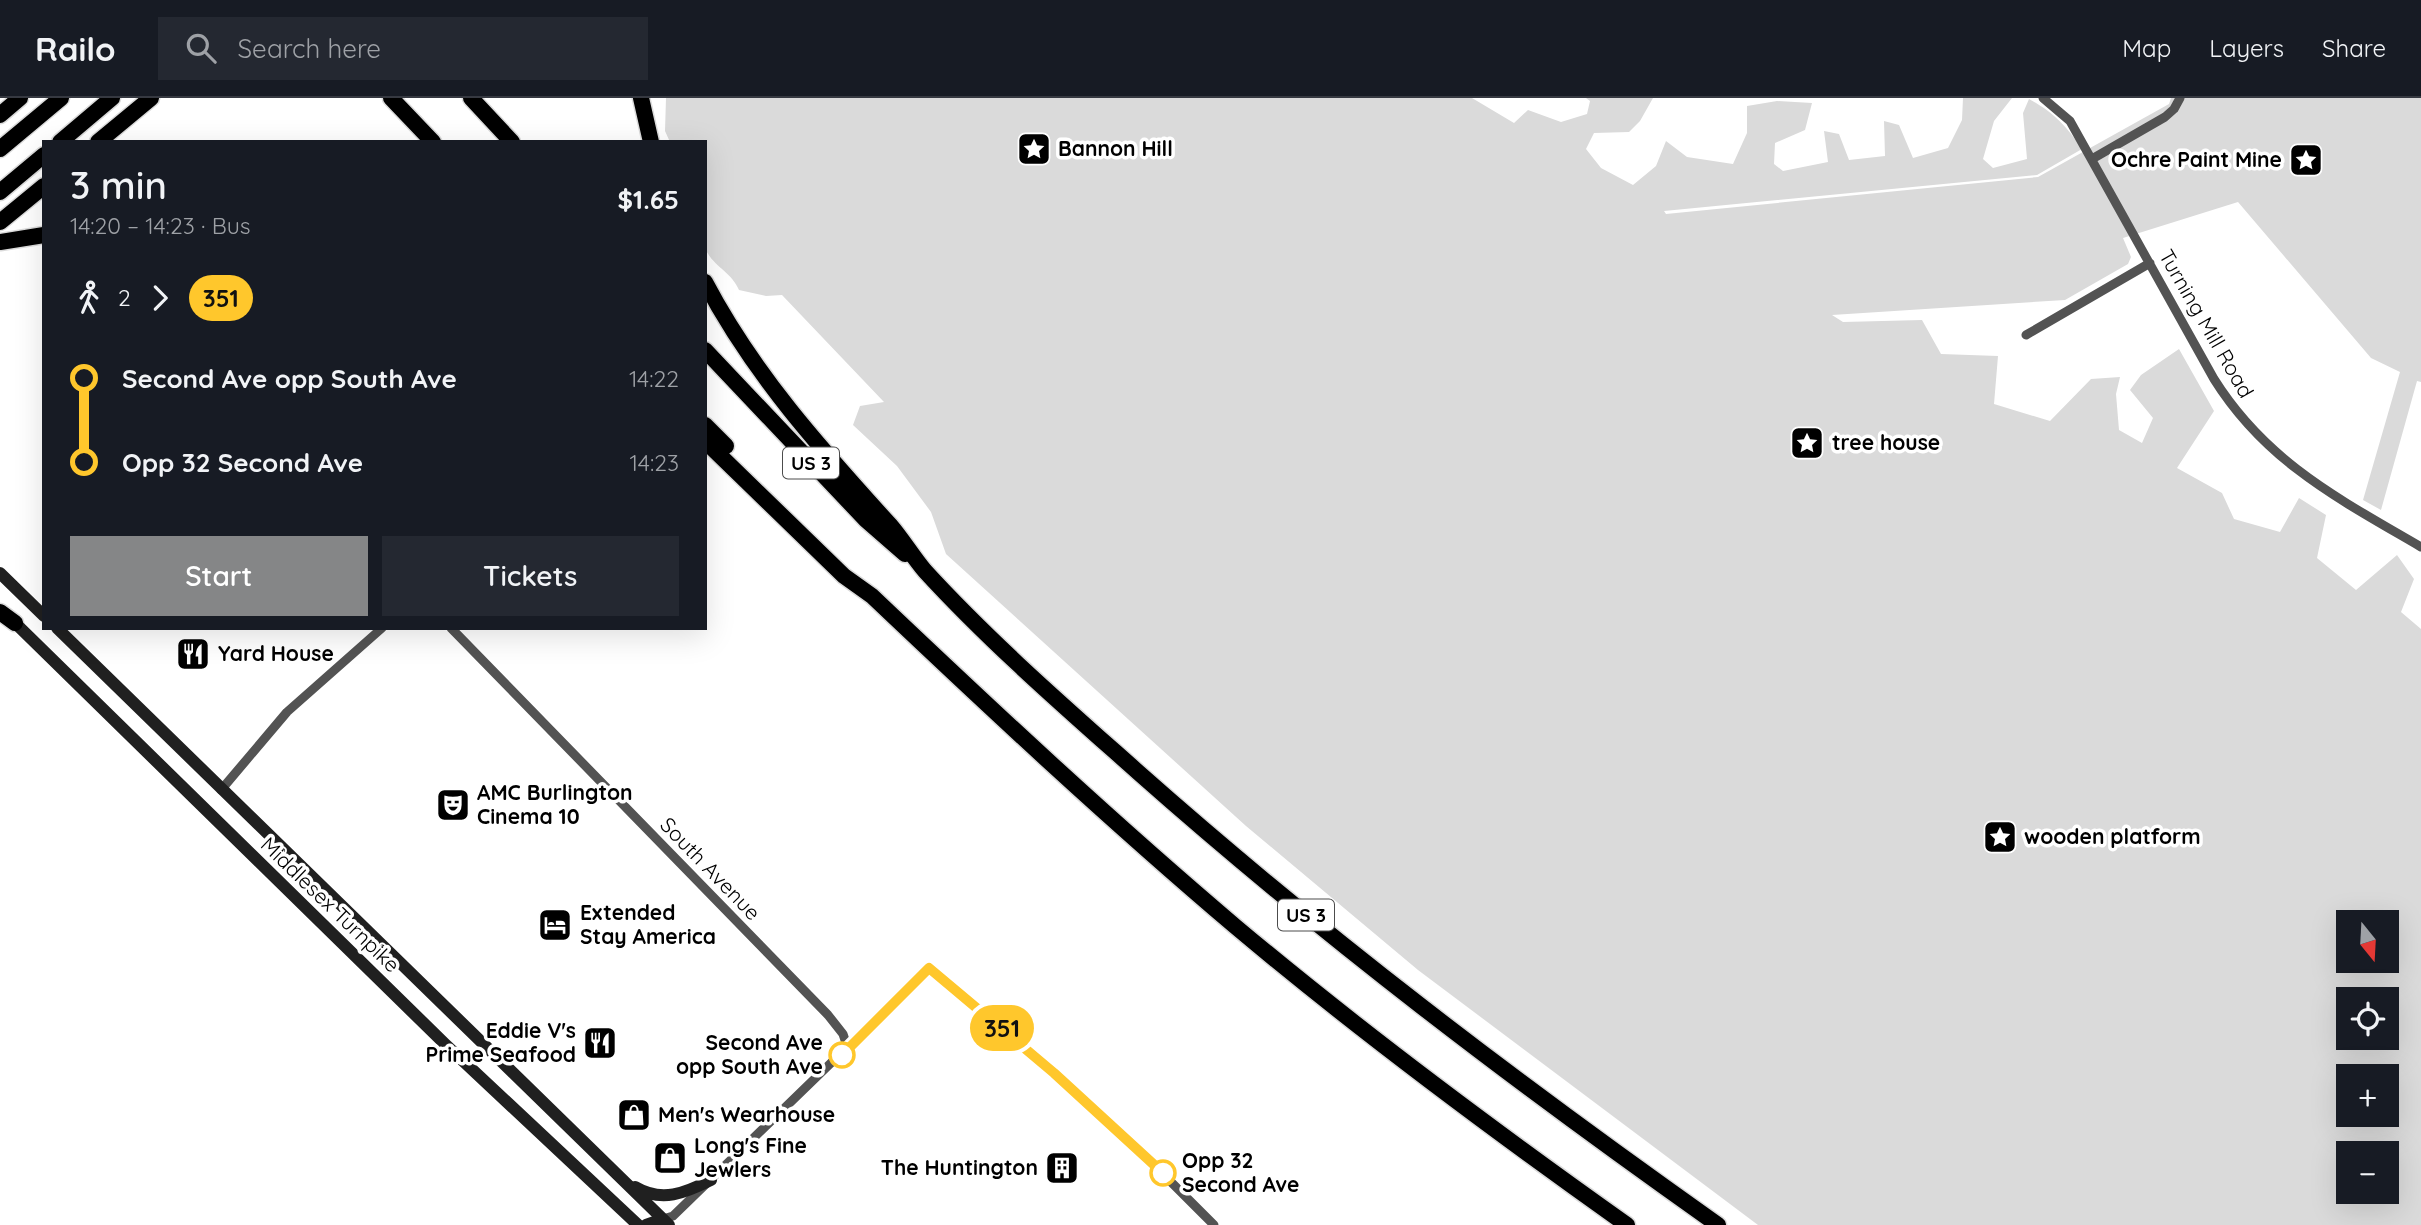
<!DOCTYPE html>
<meta charset="utf-8">
<style>
body{margin:0;font-family:Quicksand,sans-serif;background:#242831;color:#f1f3f6;height:100vh;display:flex;flex-direction:column;font-size:26px;white-space:nowrap}
*{box-sizing:border-box;margin:0}
p{font-size:23px;color:#9ea1a6}
.icon{flex:none;width:38px;height:38px;fill:none;stroke:currentColor;stroke-width:2;stroke-linecap:round;stroke-linejoin:round}
.map{position:relative;flex:1;overflow:hidden}
.details{position:absolute;left:42px;top:42px;width:665px;height:490px;display:flex;flex-direction:column;background:#171b24;border-radius:0px;box-shadow:0 7px 28px #0002}
.details>*{flex:none}
.badge{padding:0 14px;border-radius:23px;font-size:24px;line-height:46px}
.needle{width:46px;rotate:162deg}
.tools{position:absolute;left:2336px;top:812px;display:grid;gap:14px}
.tools a{display:grid;place-items:center;width:63px;height:63px;border-radius:0px;background:#171b24;box-shadow:0 7px 28px #0002;font-size:35px}
.map>.badge{position:absolute;translate:-50% -50%;box-shadow:0 0 0 4px #fff}
.legs{display:flex;align-items:center;gap:10px;height:77px;padding:0 28px;font-size:23px}
.legs p{margin-inline-start:auto}
.overview{display:flex;align-items:center;justify-content:space-between;height:119px;padding:0 28px}
h1{font-size:38px;font-weight:600;line-height:52px}
.action{display:flex;gap:14px;margin-top:auto;padding:14px 28px}
.action a{flex:1;height:80px;border-radius:0px;background:#858687;color:#fff;font-size:28px;font-weight:600;line-height:80px;text-align:center}
.action a+a{background:#242831;color:#f1f3f6}
ul{padding:0 28px;list-style:none}
li{display:flex;align-items:center;gap:24px;height:84px;font-size:26px}
li i{display:grid;place-items:center;width:10px;height:100%;margin:0 9px;background:currentColor}
li i::after{content:'';width:18px;height:18px;margin:-9px;border:5px solid;border-radius:50%;background:#171b24}
li p{margin-inline-start:auto}
li:first-child i{background:linear-gradient(#0000 50%,currentColor 0)}
li:last-child i{background:linear-gradient(currentColor 50%,#0000 0)}
header{display:flex;align-items:center;gap:42px;box-sizing:border-box;height:98px;padding:0 35px;background:#171b24;border-bottom:2px solid #363941}
header strong{font-size:33px}
nav{display:flex;gap:38px;margin-inline-start:auto;font-size:24px}
.search{width:490px;height:63px;background:#242831;display:flex;align-items:center;gap:18px;box-sizing:border-box;padding:0 24px;border-radius:0px;color:#9ea1a6;font-size:26px}
.map>svg:first-child{display:block}
</style>
<header>
<strong>Railo</strong>
<div class="search"><svg class="icon" aria-label="search" viewBox="0 0 24 24"><circle cx="10" cy="10" r="6"/><path d="M15 15l6 6"/></svg>Search here</div>
<nav><a>Map</a><a>Layers</a><a>Share</a></nav>
</header>
<div class="map">
<svg width="2421" height="1127" viewBox="0 0 2421 1127">
<rect width="100%" height="100%" fill="#fff"/>
<path fill="#dadada" fill-rule="evenodd" d="M666 0H1472L1514 25 1528 12 1561 24 1587 16 1590 3 1586 0H1653L1640 23 1629 34 1594 35 1586 51 1601 70 1633 87 1656 68 1666 43 1687 59 1733 66 1747 35V8L1777 3 1812 5 1805 32 1775 45 1774 66 1783 73 1828 64 1824 33 1839 36 1849 62 1885 58 1884 23 1899 27 1913 60 1948 50 1962 22 1963 0H2012L1994 23 1983 61 1993 70 2027 61 2023 15 2029 1C2053 14 2066 27 2082 51L2037 77 1664 113 1666 116 2038 79 2169 6 2171 0H2421V284L2417 283 2381 412 2363 402 2400 274 2371 260 2238 104 2123 140 2131 159 2128 166 2065 202 1832 217 1843 224 1922 222 1941 256 1998 258 1994 306 2050 323 2091 281 2120 279 2116 296 2119 332 2142 345 2153 320 2130 292 2141 277 2179 251 2214 313 2177 370 2222 395 2234 421 2280 434 2299 400 2326 417 2317 460 2356 492 2397 457 2414 481 2401 514 2421 531V1127H1758L1418 872 1246 728 946 456 931 414 897 368 853 327 860 308 884 304 782 197 766 198 739 192C731 173 713 169 705 150V44H670L665 33ZM2348 824H2387V863H2348ZM2348 901H2387V940H2348ZM2348 978H2387V1017H2348ZM2348 1055H2387V1094H2348Z"/>
<g fill="none" stroke-linecap="round" stroke-linejoin="round">
<defs>
<path id="motorway" d="M391 0 433 44
M471 0 512 44
M641 0 651 44
M0 17 20 0
M60 44 112 0
M98 44 151 0
M0 51 61 0
M0 94 44 57
M0 124 44 88
M0 144 44 137
M705 184C754 277 821 351 891 428 903 442 913 459 925 473 991 545 1066 610 1139 675 1323 838 1517 985 1718 1127
M705 252 866 422 905 456
M705 327 726 348
M705 343 844 478 872 498C991 611 1111 723 1236 829 1361 934 1493 1032 1627 1127
M0 514 15 525"/>
</defs>
<use href="#motorway" stroke="#dbdbdb" stroke-width="19"/>
<path stroke="#535353" stroke-width="9" d="M2043 0 2070 23 2214 281C2266 364 2339 401 2421 449
M2092 61 2165 19 2174 11 2180 0
M2026 237 2150 165
M451 530 828 917 843 936 848 951
M221 692 287 614 382 530
M663 1121 673 1118 929 870 1122 1035 1214 1127"/>
<path stroke="#202020" stroke-width="12" d="M0 475 44 518
M10 520 445 946 638 1127
M57 530 669 1127
M635 1089C662 1105 685 1095 711 1082
M646 1127 663 1121"/>
<use href="#motorway" stroke="#000" stroke-width="16"/>
</g>
<g fill="none" stroke-linecap="round" stroke-linejoin="round">
<defs>
<path id="line-1" d="M842 957 929 870 1054 975 1163 1075"/>
</defs>
<use href="#line-1" stroke="#fff" stroke-width="16"/>
<use href="#line-1" stroke="#ffc72c" stroke-width="10"/>
</g>
<defs>
<symbol id="sight-square" viewBox="-11 -11 22 22"><rect x="-9" y="-9" width="18" height="18" rx="4" fill="#000" stroke="#fff"/><path d="M0-6L1.8-2.2L6-1.7L2.9 1.2L3.7 5.4L0 3.3L-3.7 5.4L-2.9 1.2L-6-1.7L-1.8-2.2Z" fill="#fff"/></symbol>
<symbol id="restaurant-square" viewBox="-11 -11 22 22"><rect x="-9" y="-9" width="18" height="18" rx="4" fill="#000" stroke="#fff"/><path d="M-5-6h1v4h1v-4h1v4h1v-4h1v5L-1.5 .5V6h-2V.5L-5-1ZM5-6V6H3V1.5H1.5Q1.5-4 5-6Z" fill="#fff"/></symbol>
<symbol id="theatre-square" viewBox="-11 -11 22 22"><rect x="-9" y="-9" width="18" height="18" rx="4" fill="#000" stroke="#fff"/><path d="M-5-5.5Q0-4 5-5.5V0Q5 5 0 6Q-5 5-5 0ZM-3.3-2.5H-1v1.5H-3.3ZM1-2.5H3.3v1.5H1ZM-2.8 1Q0 5.5 2.8 1Z" fill="#fff"/></symbol>
<symbol id="hotel-square" viewBox="-11 -11 22 22"><rect x="-9" y="-9" width="18" height="18" rx="4" fill="#000" stroke="#fff"/><path d="M-6-4.5h1.5V1H6V5H4.5V3h-9V5H-6ZM-4 0a1.8 1.8 0 1 1 3.6 0ZM.5 0V-2.5h3Q6-2.5 6 0Z" fill="#fff"/></symbol>
<symbol id="shop-square" viewBox="-11 -11 22 22"><rect x="-9" y="-9" width="18" height="18" rx="4" fill="#000" stroke="#fff"/><path d="M-5-2.5h2.3a2.7 3.5 0 0 1 5.4 0H5L5.5 6h-11ZM-1.5-2.5h3a1.5 2.3 0 0 0-3 0Z" fill="#fff"/></symbol>
<symbol id="building-square" viewBox="-11 -11 22 22"><rect x="-9" y="-9" width="18" height="18" rx="4" fill="#000" stroke="#fff"/><path d="M-4-6H4V6H1V3H-1V6H-4ZM-2.5-4.3h1.7v1.8h-1.7ZM.8-4.3h1.7v1.8H.8ZM-2.5-1h1.7V.8h-1.7ZM.8-1h1.7V.8H.8Z" fill="#fff"/></symbol>
</defs>
<g fill-rule="evenodd">
<use href="#sight-square" x="1015" y="32" width="38" height="38"/>
<use href="#sight-square" x="2287" y="43" width="38" height="38"/>
<use href="#sight-square" x="1788" y="326" width="38" height="38"/>
<use href="#restaurant-square" x="174" y="537" width="38" height="38"/>
<use href="#theatre-square" x="434" y="688" width="38" height="38"/>
<use href="#sight-square" x="1981" y="720" width="38" height="38"/>
<use href="#hotel-square" x="536" y="808" width="38" height="38"/>
<use href="#restaurant-square" x="581" y="926" width="38" height="38"/>
<use href="#shop-square" x="615" y="998" width="38" height="38"/>
<use href="#shop-square" x="651" y="1041" width="38" height="38"/>
<use href="#building-square" x="1043" y="1051" width="38" height="38"/>
</g>
<g fill="#fff" stroke="#ffc72c" stroke-width="3.5">
<circle cx="842" cy="957" r="12"/>
<circle cx="1163" cy="1075" r="12"/>
</g>
<g text-anchor="middle" stroke-width="7" stroke-linejoin="round" paint-order="stroke">
<g fill="#fff" stroke="#4c4c4c" stroke-width="2">
<rect x="783" y="349.5" width="56" height="31" rx="5"/>
<rect x="1278" y="801.5" width="56" height="31" rx="5"/>
</g>
<g font-size="19" font-weight="bold" fill="#000">
<text x="811" y="372">US 3</text>
<text x="1306" y="824">US 3</text>
</g>
<g font-size="21" font-weight="bold" fill="#000" stroke="#fff" text-anchor="start">
<text x="1058" y="58">Bannon Hill</text>
<text x="2282" y="69" text-anchor="end">Ochre Paint Mine</text>
<text x="1832" y="352">tree house</text>
<text x="218" y="563">Yard House</text>
<text x="477" y="702">AMC Burlington<tspan x="477" dy="24">Cinema 10</tspan></text>
<text x="2024" y="746">wooden platform</text>
<text x="580" y="822">Extended<tspan x="580" dy="24">Stay America</tspan></text>
<text x="576" y="940" text-anchor="end">Eddie V's<tspan x="576" dy="24">Prime Seafood</tspan></text>
<text x="658" y="1024">Men's Wearhouse</text>
<text x="694" y="1055">Long's Fine<tspan x="694" dy="24">Jewlers</tspan></text>
<text x="1038" y="1077" text-anchor="end">The Huntington</text>
</g>
<g font-size="21" fill="#000" stroke="#fff">
<text transform="translate(2206 226) rotate(60)" y="7">Turning Mill Road</text>
<text transform="translate(710 771) rotate(46)" y="7">South Avenue</text>
<text transform="translate(330 807) rotate(44)" y="7">Middlesex Turnpike</text>
</g>
<g font-size="21" font-weight="bold" fill="#000" stroke="#fff" text-anchor="end">
<text x="823" y="952">Second Ave<tspan x="823" dy="24">opp South Ave</tspan></text>
<text x="1182" y="1070" text-anchor="start">Opp 32<tspan x="1182" dy="24">Second Ave</tspan></text>
</g>
</g>
</svg>
<div class="tools">
<a><svg class="needle" viewBox="-14 -14 28 28"><path d="M0-13l5 13h-10z" fill="#e53935"/><path d="M0 13l5-13h-10z" fill="#9ea1a6"/></svg></a>
<a><svg class="icon" aria-label="locate" viewBox="0 0 24 24"><circle cx="12" cy="12" r="6"/><path d="M12 2v4M12 18v4M2 12h4M18 12h4"/></svg></a>
<a>+</a>
<a>−</a>
</div>
<b class="badge" style="left:1002px;top:930px;background:#ffc72c;color:#111">351</b>
<section class="details">
<div class="overview"><div><h1>3 min</h1><p>14:20 – 14:23 · Bus</p></div><b>$1.65</b></div>
<div class="legs"><svg class="icon" aria-label="walk" viewBox="0 0 24 24"><circle cx="13" cy="4" r="2"/><path d="M13 8l-2 6 4 7M11 14l-3 7M7 12l3-4h3l4 4"/></svg>2<svg class="icon" aria-label="forward" viewBox="0 0 24 24"><path d="M9 5l7 7-7 7"/></svg><b class="badge" style="background:#ffc72c;color:#111">351</b></div>
<ul>
<li><i style="color:#ffc72c"></i><b>Second Ave opp South Ave</b><p>14:22</p></li>
<li><i style="color:#ffc72c"></i><b>Opp 32 Second Ave</b><p>14:23</p></li>
</ul>
<div class="action"><a>Start</a><a>Tickets</a></div>
</section>
</div>
